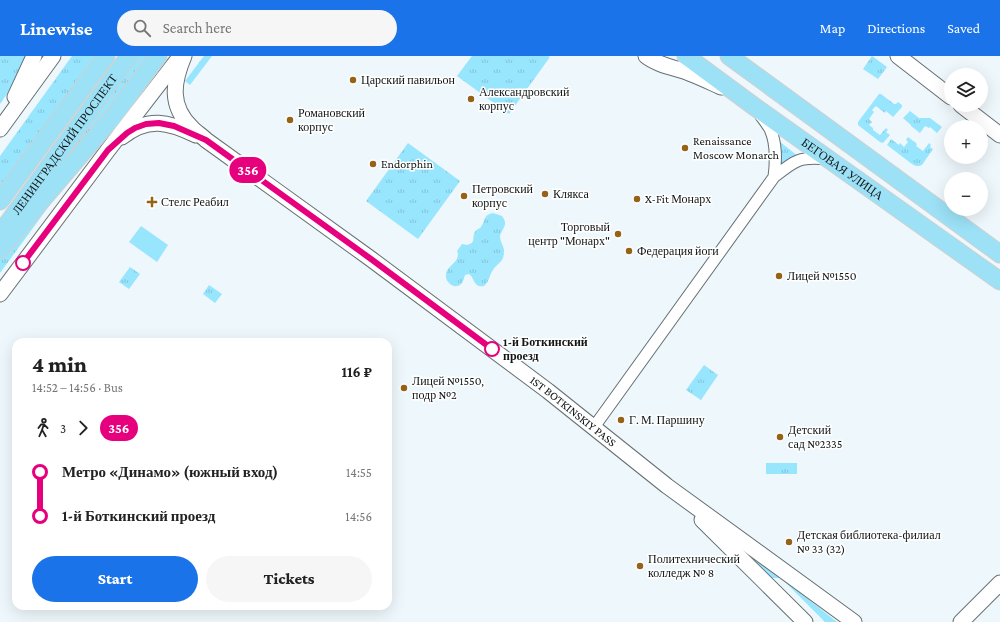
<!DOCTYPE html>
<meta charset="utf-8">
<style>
body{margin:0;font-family:"Crimson Pro",serif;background:#f6f6f6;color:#222;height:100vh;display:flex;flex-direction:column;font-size:15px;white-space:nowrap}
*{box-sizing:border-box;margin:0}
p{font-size:13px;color:#767676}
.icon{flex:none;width:22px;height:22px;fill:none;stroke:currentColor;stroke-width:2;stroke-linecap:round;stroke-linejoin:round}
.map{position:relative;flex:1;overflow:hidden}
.details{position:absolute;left:12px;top:282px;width:380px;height:272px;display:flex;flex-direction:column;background:#fff;border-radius:12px;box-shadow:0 4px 16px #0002}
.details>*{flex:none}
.badge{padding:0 8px;border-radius:13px;font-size:14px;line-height:26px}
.fabs{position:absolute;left:944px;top:12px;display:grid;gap:8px}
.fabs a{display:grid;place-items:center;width:44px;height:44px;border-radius:50%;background:#fff;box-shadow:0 4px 16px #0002;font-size:20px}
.map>.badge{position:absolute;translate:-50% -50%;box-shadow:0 0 0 2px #fff}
.legs{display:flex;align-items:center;gap:6px;height:44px;padding:0 20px;font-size:13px}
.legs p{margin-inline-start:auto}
.overview{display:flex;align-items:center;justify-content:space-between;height:68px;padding:0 20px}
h1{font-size:22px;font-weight:800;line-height:30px}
.action{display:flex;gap:8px;margin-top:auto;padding:8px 20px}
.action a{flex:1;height:46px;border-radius:24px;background:#1a73e8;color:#fff;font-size:16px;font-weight:800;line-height:46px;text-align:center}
.action a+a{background:#f6f6f6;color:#222}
ul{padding:0 20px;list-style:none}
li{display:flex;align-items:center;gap:14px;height:44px;font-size:15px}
li i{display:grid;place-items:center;width:6px;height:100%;margin:0 5px;background:currentColor}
li i::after{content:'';width:10px;height:10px;margin:-5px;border:3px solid;border-radius:50%;background:#fff}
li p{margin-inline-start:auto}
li:first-child i{background:linear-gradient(#0000 50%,currentColor 0)}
li:last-child i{background:linear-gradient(currentColor 50%,#0000 0)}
header{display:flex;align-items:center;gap:24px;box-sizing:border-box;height:56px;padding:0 20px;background:#1a73e8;color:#fff}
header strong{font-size:19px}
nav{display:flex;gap:22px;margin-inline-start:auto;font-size:14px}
.search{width:280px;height:36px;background:#f6f6f6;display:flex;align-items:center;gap:10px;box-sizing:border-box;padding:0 14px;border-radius:22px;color:#767676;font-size:15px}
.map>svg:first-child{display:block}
</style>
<header>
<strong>Linewise</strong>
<div class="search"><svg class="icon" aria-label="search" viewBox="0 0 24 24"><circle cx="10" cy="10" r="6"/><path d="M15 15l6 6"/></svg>Search here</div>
<nav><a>Map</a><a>Directions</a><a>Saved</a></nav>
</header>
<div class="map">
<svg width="1000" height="566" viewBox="0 0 1000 566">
<defs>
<pattern id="grass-tufts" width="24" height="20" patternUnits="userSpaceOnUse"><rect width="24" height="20" fill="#98e5fe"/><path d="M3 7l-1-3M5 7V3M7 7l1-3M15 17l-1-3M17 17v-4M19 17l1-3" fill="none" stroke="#82c4d9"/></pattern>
</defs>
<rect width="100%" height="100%" fill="#eef7fb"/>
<path fill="url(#grass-tufts)" d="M0 0H28L9 35 0 48Z
M72 0H96L0 132V100Z
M138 0H147L92 74 22 158Z
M204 0H212L190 29 185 25Z
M472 0H548L550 1 509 58 457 20Z
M872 0 887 11 878 23 863 13Z
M879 38H881L894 48H896L898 46 902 49V51L893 61 886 55 885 57 876 50 872 54 874 56 869 63 872 66 869 69 873 72V74L880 79 886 72 888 74 886 76 890 79 883 87 880 86 858 69V66Z
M910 55 919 62H930L942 71 937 77 930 71 929 72 925 70 920 77 911 70V69L903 62Z
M908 81 917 88 916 90 923 95 929 87 931 89 930 91 933 93 922 109C918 111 915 110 912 108L887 89 891 83 899 89 900 87 904 91 908 86 906 84Z
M98 83 0 217V198Z
M779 85 799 101 779 113 781 101Z
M408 87 460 125 418 183 366 145Z
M493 157 502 160C509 169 502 172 500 180 500 186 504 190 504 195 504 207 498 206 493 214 489 219 490 225 484 230 473 232 475 222 469 218L465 219C464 222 463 226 461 228 455 234 445 227 446 219 446 209 462 206 457 195L462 188 467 189 472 187C474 184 473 181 474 178 475 174 479 173 481 171 486 164 483 159 493 157Z
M130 211 140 218 129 233 119 226Z
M209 229 222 238 215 247 203 238Z
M704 309 718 319 701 344 686 334Z
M766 407H797V418H766Z
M726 478 837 566H825L781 522H771Z"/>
<path fill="#98e5fe" d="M141 170 168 189 157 206 129 186Z"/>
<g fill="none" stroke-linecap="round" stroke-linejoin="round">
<defs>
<path id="street" d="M761 60C764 64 767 68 770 73 777 88 776 105 774 121
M594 371 774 121C794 105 799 100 827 103"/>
<g id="secondary">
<path id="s1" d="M184 0C173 26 169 50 192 72 196 76 202 80 206 84L371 203 548 335 667 430 854 566"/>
<path d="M646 0C657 9 676 12 689 17 700 21 710 26 721 31"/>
<path d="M898 0 951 41"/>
<path d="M15 41 34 0"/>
<path d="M961 49 1000 79"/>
<path d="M0 73 53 0"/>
<path d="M122 81C148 60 169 66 196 79"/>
<path d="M0 238 108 94 179 2"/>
<path d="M702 464 805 566"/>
<path d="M961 566 1000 527"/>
</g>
<g id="primary">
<path id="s2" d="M686 0 755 51 1000 225"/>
<path d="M729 0 1000 198"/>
<path d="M0 145 106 0"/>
<path id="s3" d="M5 171 129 0"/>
<path d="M0 193 112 62 158 0"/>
</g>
</defs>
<use href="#street" stroke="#677073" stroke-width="13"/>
<use href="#secondary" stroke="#677073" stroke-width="17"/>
<use href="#primary" stroke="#cfd0d0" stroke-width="19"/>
<use href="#street" stroke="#fff" stroke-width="11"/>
<use href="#secondary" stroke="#fff" stroke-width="15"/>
<use href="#primary" stroke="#9ce1f6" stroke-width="17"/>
</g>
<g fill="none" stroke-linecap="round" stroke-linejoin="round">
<defs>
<path id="line-1" d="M23 207 108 94 127 77 135 72 146 68 159 67 174 70 206 84 371 203 492 293"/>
</defs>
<use href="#line-1" stroke="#fff" stroke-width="9"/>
<use href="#line-1" stroke="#e6007e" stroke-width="6"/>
</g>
<g fill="#966217" stroke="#fff" stroke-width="1.5">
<circle cx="353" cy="24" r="4"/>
<circle cx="471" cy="43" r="4"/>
<circle cx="290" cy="64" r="4"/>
<circle cx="685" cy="92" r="4"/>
<circle cx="373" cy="108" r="4"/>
<circle cx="545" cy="138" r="4"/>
<circle cx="464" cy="140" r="4"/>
<circle cx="637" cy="143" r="4"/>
<path d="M150 140h4v4h4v4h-4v4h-4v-4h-4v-4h4z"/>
<circle cx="618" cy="178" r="4"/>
<circle cx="629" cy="195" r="4"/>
<circle cx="779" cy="220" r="4"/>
<circle cx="404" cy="332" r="4"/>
<circle cx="621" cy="364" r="4"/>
<circle cx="780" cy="381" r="4"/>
<circle cx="789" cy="486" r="4"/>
<circle cx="640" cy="510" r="4"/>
</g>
<g fill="#fff" stroke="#e6007e" stroke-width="2">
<circle cx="23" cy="207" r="7"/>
<circle cx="492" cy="293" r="7"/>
</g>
<g text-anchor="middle" stroke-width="3" stroke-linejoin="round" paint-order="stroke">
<g font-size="12" fill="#111516" stroke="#fff" text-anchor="start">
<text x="361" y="28">Царский павильон</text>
<text x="479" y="40">Александровский<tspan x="479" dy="14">корпус</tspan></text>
<text x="298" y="61">Романовский<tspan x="298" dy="14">корпус</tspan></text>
<text x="693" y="89">Renaissance<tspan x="693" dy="14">Moscow Monarch</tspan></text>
<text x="381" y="112">Endorphin</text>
<text x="472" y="137">Петровский<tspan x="472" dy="14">корпус</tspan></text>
<text x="553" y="142">Клякса</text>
<text x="645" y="147">X-Fit Монарх</text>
<text x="161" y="150">Стелс Реабил</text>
<text x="610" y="175" text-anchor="end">Торговый<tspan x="610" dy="14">центр "Монарх"</tspan></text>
<text x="637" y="199">Федерация йоги</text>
<text x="787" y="224">Лицей №1550</text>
<text x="412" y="329">Лицей №1550,<tspan x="412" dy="14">подр №2</tspan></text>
<text x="629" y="368">Г. М. Паршину</text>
<text x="788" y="378">Детский<tspan x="788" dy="14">сад №2335</tspan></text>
<text x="797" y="483">Детская библиотека-филиал<tspan x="797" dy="14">№ 33 (32)</tspan></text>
<text x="648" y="507">Политехнический<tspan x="648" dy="14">колледж № 8</tspan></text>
</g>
<g font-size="12" fill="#111516" stroke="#fff">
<text dy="4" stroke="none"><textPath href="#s3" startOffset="102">ЛЕНИНГРАДСКИЙ ПРОСПЕКТ</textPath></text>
<text dy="4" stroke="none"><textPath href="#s2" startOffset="193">БЕГОВАЯ УЛИЦА</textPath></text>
<text dy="4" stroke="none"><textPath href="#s1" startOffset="553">1ST BOTKINSKIY PASS</textPath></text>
</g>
<g font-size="12" font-weight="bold" fill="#111516" stroke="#fff" text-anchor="start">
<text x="503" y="290">1-й Боткинский<tspan x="503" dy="14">проезд</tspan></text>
</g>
</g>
</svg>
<div class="fabs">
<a><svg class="icon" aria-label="layers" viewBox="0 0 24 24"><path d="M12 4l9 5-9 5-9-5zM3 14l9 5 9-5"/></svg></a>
<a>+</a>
<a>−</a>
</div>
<b class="badge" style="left:248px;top:114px;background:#e6007e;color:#fff">356</b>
<section class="details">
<div class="overview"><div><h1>4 min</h1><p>14:52 – 14:56 · Bus</p></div><b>116 ₽</b></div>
<div class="legs"><svg class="icon" aria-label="walk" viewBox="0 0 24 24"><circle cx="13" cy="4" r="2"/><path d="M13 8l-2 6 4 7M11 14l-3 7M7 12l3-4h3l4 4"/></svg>3<svg class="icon" aria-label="forward" viewBox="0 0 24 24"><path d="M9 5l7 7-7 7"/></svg><b class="badge" style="background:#e6007e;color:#fff">356</b></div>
<ul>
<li><i style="color:#e6007e"></i><b>Метро «Динамо» (южный вход)</b><p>14:55</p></li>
<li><i style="color:#e6007e"></i><b>1-й Боткинский проезд</b><p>14:56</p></li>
</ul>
<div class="action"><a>Start</a><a>Tickets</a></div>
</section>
</div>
